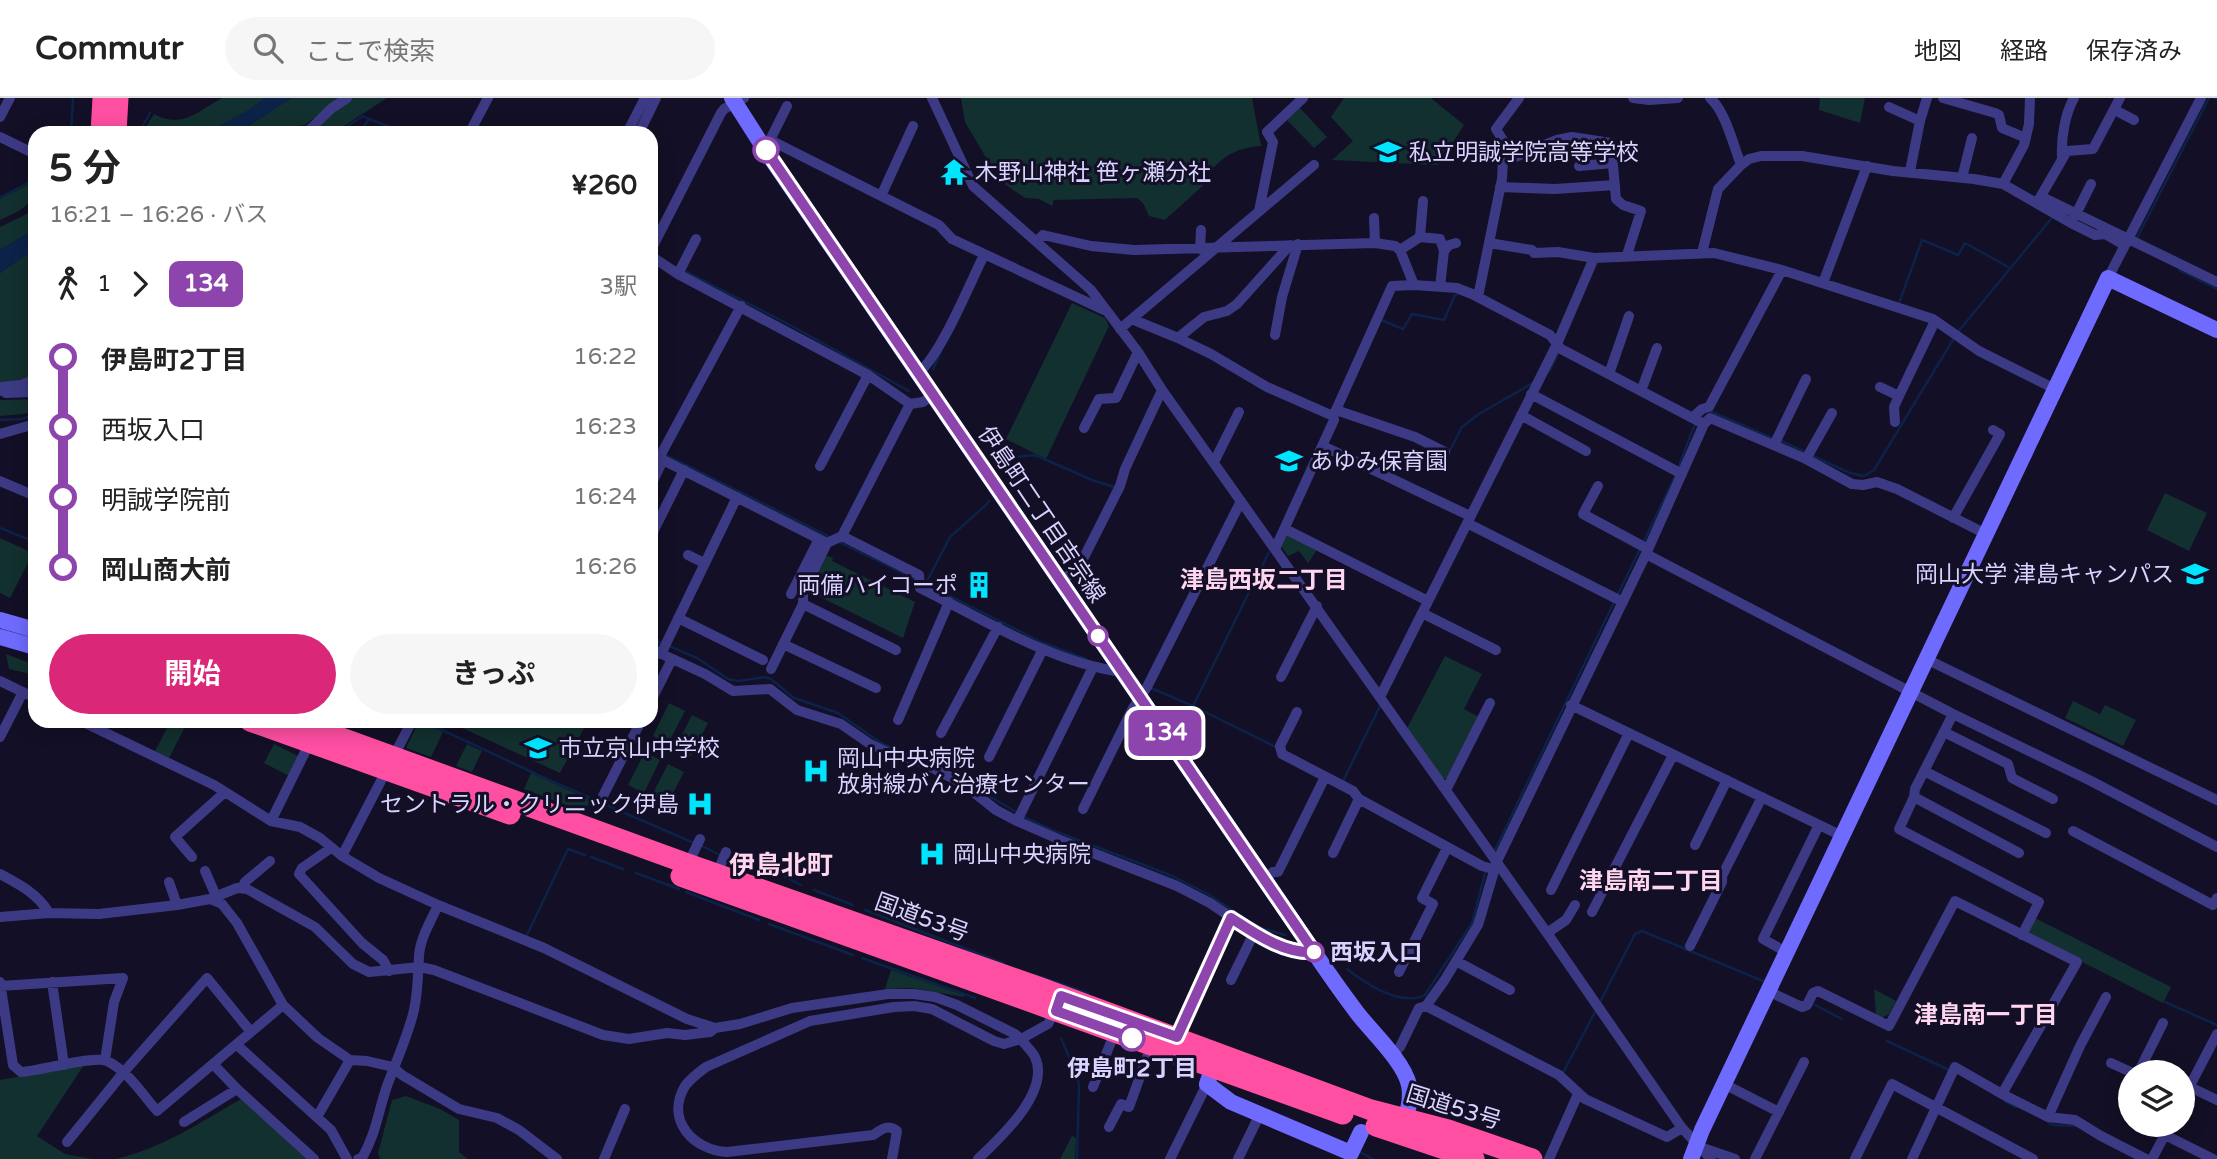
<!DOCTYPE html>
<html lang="ja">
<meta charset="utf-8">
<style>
body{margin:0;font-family:"Varela Round","Noto Sans JP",sans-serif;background:#f6f6f6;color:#222;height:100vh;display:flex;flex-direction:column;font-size:26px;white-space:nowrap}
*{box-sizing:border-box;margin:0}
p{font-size:23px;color:#767676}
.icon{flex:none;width:38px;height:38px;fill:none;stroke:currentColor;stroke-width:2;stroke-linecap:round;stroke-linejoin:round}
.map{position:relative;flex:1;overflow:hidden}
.details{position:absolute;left:28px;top:28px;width:630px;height:602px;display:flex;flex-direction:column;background:#fff;border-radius:21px;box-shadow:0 4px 18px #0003}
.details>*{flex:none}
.badge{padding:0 14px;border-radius:10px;font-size:24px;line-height:46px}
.buttons{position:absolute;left:2118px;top:962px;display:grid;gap:14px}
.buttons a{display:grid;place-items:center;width:77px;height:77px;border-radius:50%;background:#fff;box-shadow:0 4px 18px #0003;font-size:35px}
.map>.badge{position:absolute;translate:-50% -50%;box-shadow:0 0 0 4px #fff}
.legs{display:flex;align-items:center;gap:10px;height:77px;padding:0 21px;font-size:23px}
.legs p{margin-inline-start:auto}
.head{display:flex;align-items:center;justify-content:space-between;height:119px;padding:0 21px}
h1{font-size:38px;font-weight:700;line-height:52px}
.button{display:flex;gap:14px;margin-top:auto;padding:14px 21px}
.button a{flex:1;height:80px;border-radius:42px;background:#db2777;color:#fff;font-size:28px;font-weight:700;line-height:80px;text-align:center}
.button a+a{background:#f6f6f6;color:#222}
ul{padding:0 21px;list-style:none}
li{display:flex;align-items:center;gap:24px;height:70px;font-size:26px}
li i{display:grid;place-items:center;width:10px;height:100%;margin:0 9px;background:currentColor}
li i::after{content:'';width:18px;height:18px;margin:-9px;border:5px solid;border-radius:50%;background:#fff}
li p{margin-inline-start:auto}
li:first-child i{background:linear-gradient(#0000 50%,currentColor 0)}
li:last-child i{background:linear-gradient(currentColor 50%,#0000 0)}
header{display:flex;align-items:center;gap:42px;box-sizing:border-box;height:98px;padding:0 35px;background:#fff;border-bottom:2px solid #e0e0e0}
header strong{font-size:33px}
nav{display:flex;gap:38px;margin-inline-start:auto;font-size:24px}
.search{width:490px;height:63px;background:#f6f6f6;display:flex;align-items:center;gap:18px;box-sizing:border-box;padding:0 24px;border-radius:38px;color:#767676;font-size:26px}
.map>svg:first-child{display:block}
</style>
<header>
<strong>Commutr</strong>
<div class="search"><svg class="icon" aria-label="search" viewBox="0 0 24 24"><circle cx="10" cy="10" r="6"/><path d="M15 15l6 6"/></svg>ここで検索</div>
<nav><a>地図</a><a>経路</a><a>保存済み</a></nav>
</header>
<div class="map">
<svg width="2217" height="1061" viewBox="0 0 2217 1061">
<rect width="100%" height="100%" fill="#130f26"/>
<path fill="#12302f" d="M222 0H265L246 14 206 35H142L154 16C182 31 197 14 222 0Z
M291 0H339L305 27 296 28 286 35H237Z
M353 0H387L333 35H314L334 13Z
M961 0H1252L1261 48C1234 50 1222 59 1205 79L1208 83 1165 122 1149 118 1143 105 1137 100 1054 102 1052 108 1039 101 1025 100 1006 87 985 58 965 24Z
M1344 0H1431L1464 27 1438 67 1332 62 1353 43 1331 19Z
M1820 0H1865L1860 25 1819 12Z
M1300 10 1327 39 1314 50 1287 22Z
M35 83C35 107 20 113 0 122V101Z
M35 112V131L0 152V129Z
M35 150V278L0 286V175Z
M1072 205 1105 220 1109 228 1046 361 1006 341Z
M35 301V313L23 316 0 318V302Z
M2165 395 2207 415 2189 453 2147 432Z
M1286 436 1317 452 1308 465 1299 453 1288 458 1281 448Z
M0 440 33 455 10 500 0 495Z
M825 457 833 460 832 463 915 504 903 540 808 493Z
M6 556 35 567V577L9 571Z
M1445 558 1482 576 1464 611 1479 619 1449 680 1443 681 1407 630Z
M2073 603 2100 616 2105 607 2136 622 2123 648 2065 620Z
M669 605 685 613 668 646 653 638Z
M692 617 708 625 691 658 675 650Z
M171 623H188L169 660 155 653Z
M419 623 443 634 431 659 406 650Z
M447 623H588L560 675Z
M274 646 298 658 289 678 264 665Z
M467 646 482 653 472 674 456 668Z
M645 654 660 662 644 695 628 687Z
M668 666 684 674 667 707 651 699Z
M531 675 590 702 585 714 524 691Z
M2035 820 2171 889 2163 905 2029 837 2028 834Z
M891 872 964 897V899L912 890 885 891Z
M1874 891 1896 903 1889 916 1881 920 1876 917Z
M84 967 37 1038 65 1056 92 1061H0V982Z
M406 998 440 1011 459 1022V1054L468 1061H380L378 1055 392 1002Z
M241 1001 307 1061H115C161 1051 201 1024 241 1001Z
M1072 1038 1076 1040 1075 1061H1060Z"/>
<path fill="#0c2248" d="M265 0H291L237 35H206L245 14Z
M35 131V150L0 175V152Z"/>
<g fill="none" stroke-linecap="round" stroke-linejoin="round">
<path stroke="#0c2248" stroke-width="2.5" d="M2214 0 2217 1
M71 35 73 0
M139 35 150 15
M336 35 363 18 369 21
M359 35 369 21 406 35
M0 100 35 81
M2137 140 2209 0
M683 172 790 227 909 293
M2179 172 2217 191
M1899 205 1922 142 1958 157 1965 145 2010 170
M1381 222 1403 231 1412 216 1444 222 1455 197 1460 195
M1957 235 2051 121
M933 271 941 254
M1549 274 1560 252
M1710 313 1772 340
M0 322 22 321 35 317
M1781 343 1803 353
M651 349 658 353
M1449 354 1462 329 1479 316 1533 285
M664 356 830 439
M1813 358 1850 375 1864 378 1874 372 1954 240
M1678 370 1695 326
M1003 374 1007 366 1016 359 1035 357 1092 382 1114 389
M0 430 35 444
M839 444 915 481
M1643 445 1675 378
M924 485 1041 544 1086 561
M926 485 950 439 986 407 989 403
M1617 498 1640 451
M651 541 662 545
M669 548 697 560 728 581 738 583 765 579 771 581 794 600 838 615 881 645 900 653 930 657 957 672 981 693 1016 714
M1151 590 1193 608 1278 650
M1193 608 1269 454
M423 623 549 682 694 745
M1343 683 1380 608
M1022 718 1052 732 1170 777 1208 796 1256 828 1285 837
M700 747 722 758
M1495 752 1614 504
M591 759 623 771
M728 761 747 771
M759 765 801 787
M636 775 679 791
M814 792 853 807
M686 794 759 822
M865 812 1003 865
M769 826 853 857
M526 839 568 751 585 757
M862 860 975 900
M1347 871C1366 886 1401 909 1425 897L1472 825 1486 772
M1035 877 1088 895
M1600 904 1635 836 1642 833 1763 883
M2165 904 2217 927
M1815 907 1842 921
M1061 940 1077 978 1079 987 1077 1061
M1887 943 1949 972
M1562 974 1563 975 1595 914
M2004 1003 2016 1009
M2048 1024 2053 1027 2075 1028
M1358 1053 1373 1061"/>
<path stroke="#3d3a85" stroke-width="10" d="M932 0 973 88 1091 192 1138 254 1162 292 1547 835 1682 1030 1711 1061
M1633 0 1649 2 1678 0
M1710 0C1725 12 1734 49 1741 67
M1943 0 1995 15 1999 17 2002 30 2026 40
M1889 9 1920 23
M2115 12 2134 22
M0 19 10 0
M472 30 488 0
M306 35 332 10 347 0
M627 35 645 0
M639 35 656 0
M0 39 35 56
M770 42 787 8
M762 47 770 42 939 127 952 141 1104 212
M1503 55 1511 60 1515 59 1557 42 1572 39 1611 45 1616 101 1623 107 1641 113 1627 157
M2062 59C2061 40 2065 16 2074 0
M1579 68 1613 65
M1910 73 1920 23 1927 0
M1962 80 1972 40
M2003 86 2024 47 2029 26 2030 0
M1500 89 1555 91 1615 87
M881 98 913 28
M2042 99 2217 184
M2038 103 2067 53 2093 51 2120 0
M1259 113 1273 44 1267 34 1303 0
M2075 118 2091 86
M1374 120 1375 145
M1420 139 1423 103
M1037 143 1043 137 1091 148 1134 152 1375 145 1395 148 1400 152 1414 187 1457 190 1472 196 1550 237 1561 251 1704 326 1710 320 1806 361 1852 386 1863 387 1877 384 1897 391 1986 436
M1489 145 1532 152 1534 155 1558 154 1594 160
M1200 151 1201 132
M651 152 721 15 724 11 744 0
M1400 152 1420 139 1440 141 1444 153 1440 189
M1444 153 1449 147 1456 145
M1702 155 1718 91 1741 67 1749 61 1761 58H1802L1893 73 1974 81 2003 86 2071 125 2095 137 2105 136 2124 147
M651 158 678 176 868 277 910 306
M678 176 696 141
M2108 180 2201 0
M1823 185 1867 68
M1478 199 1502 81 1504 44 1496 31 1519 0
M1134 222 1178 240 1211 256 1267 289 1333 318
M1120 231 1314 67
M1275 237 1282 199 1298 146
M1178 240 1204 219 1227 213 1237 206 1290 147
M918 275C940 259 970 185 984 157
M1609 276 1629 218
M1880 289 1899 298
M0 293 2 289 20 287 35 282
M1641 293 1657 250
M6 295 35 294
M1531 296 1682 376
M933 297 923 304 910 306 842 438 919 477 920 490C983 521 1052 565 1122 574
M1336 312 1392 188 1414 187
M1521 317 1586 353
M1692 320 1702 311 1709 309 1782 172
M1895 324 1894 309 1899 298 1935 223
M1084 330 1099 301 1116 300 1138 254
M0 336 35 326
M1774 347 1806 281
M1323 348 1470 418
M651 356 827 445 842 438
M659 360 741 208
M1806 361 1832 315
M1214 364 1239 314
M820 368 868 277
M0 383 35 398
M651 387 663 362
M1598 388 1583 416 1648 451
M1953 420 2000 336 1993 332
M1467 425 1623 504
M1285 431 1428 503
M651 438 684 372
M827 445 803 494V506L896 552
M1275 451 1334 322 1333 318 1336 312 1415 339 1445 354
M1646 456 1953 616 1915 691 1914 699 1899 731 2039 804 2022 837
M688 457 704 465
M1060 483 1069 477 1076 475 1120 388 1125 371 1162 292
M791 496 819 441
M1422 515 1496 552
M678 520 763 562
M783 546 876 590
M651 551 705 576 733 593 770 591 797 612 841 626 870 646 893 657 921 664 962 685 996 712 1017 723 1065 744 1177 788 1210 805 1254 835 1293 853 1314 854
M661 556 737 399
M1926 561 2217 702
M771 571 803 506
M1281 579 1317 508
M0 583 35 600
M1380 599 1557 246 1594 160 1714 155 1782 172 1933 221 1979 253 2055 291
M651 603 672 561
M1571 607 1842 738
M1297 614 1280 648 1282 656 1353 693 1359 701 1482 768 1493 771
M1953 616 2091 683 2217 749
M898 622 949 504
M81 623 214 687 271 723 300 729 320 740 342 758 379 780 438 807 544 850 687 921 715 930
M1944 634 2008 666 2012 680 2053 701
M941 635 998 529
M0 639 23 594
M989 659 1043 551
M1924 673 2046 735
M1446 692 1490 605
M603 698 641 623
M1914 699 2019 755
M1083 711 1133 610 1147 589 1241 403
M271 723 310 644
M1017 723 1093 569
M2073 733 2213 807 2217 800
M1695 747 1727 682
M331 750 302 770 299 776 362 845 383 862 389 873
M1333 755 1359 701
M342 758 412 623
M192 759 175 739 225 694
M688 766 700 741
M205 773 216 798
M717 775 726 754
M0 776C19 786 38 796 49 815
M1264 781 1273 774H1278L1325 679
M169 784 177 807
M242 790 245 784 270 763
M1551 792 1629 635
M210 801 222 806 237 825 283 907 318 940 350 962 367 963 393 969 402 977 459 1011 497 1020 519 1032 557 1061
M1592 814 1673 657
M0 819 49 815 99 816 177 807 210 801 237 790 247 791 315 829 353 866 369 874 420 869 434 872 603 937 629 941 667 935 685 937 710 934 715 930 740 926 792 910 888 896H914L935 899 957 907 1015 936 1021 941 1048 926 1057 909
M1547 835 1566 822 1575 807
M1690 848 1722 784V778L1762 699
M1786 854 1763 841 1819 727
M1456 863 1510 892
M1399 874 1433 806 1422 800 1447 750
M1231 882 1254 835
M0 884 13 967 21 974C39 973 95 957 107 963 128 973 143 997 157 1013L283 907
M52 884 64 967
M0 888 123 880 114 904 105 962
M1768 893 1802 909 1807 907 1813 895 1818 893 1889 928 1955 803 2077 864 2002 996
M1426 908 1559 977 1585 1001 1667 1039 1682 1030
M1177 939 1231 820
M237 947 331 1032 347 1061
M1392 957 1400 949 1419 910 1426 908 1444 883 1478 827 1497 763 1646 456 1704 326
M2111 965 2133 975
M213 966 237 991 314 1061
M2138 975 2163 925
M1724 986 1779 1014
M1093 989 1115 934
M2190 989 2217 1002
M2182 1003 2217 936
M317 1019 350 962
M2048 1019 2080 948 2106 899
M184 1024 237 991
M1109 1029 1121 1006 1129 1009 1151 948
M2165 1037 2213 1061
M67 1044 123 975 207 880 251 934
M1703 1050 1735 1061
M358 1061 362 1060C376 1036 378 1014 387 988 396 963 408 938 414 912 418 894 418 876 419 858 420 840 431 823 438 807
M604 1061 625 1011
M892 1061 897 1033C888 1026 882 1031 873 1037L727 1054C693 1052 665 1022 685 988 691 980 698 975 706 969L810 923 894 909 914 908 932 911 994 943 1004 946 1021 941C1025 947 1032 953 1035 959 1051 994 1000 1040 978 1061
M1170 1061 1207 986
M1238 1061 1259 1018
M1549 1061 1578 996
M1755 1061 1804 964
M1855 1061 1892 986 2033 1061
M1912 1061 1955 969 2002 996 2048 1019 2075 1022 2101 1038 2146 1061
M2152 1061 2170 1027"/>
<path stroke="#6f6bff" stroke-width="16" d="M732 0 762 47 1314 854C1328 875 1343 896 1358 916 1373 935 1404 964 1409 987 1412 1002 1407 1016 1402 1030
M0 522 35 532
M0 539 35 549
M1209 980 1207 986 1231 1004 1351 1055 1361 1034
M1691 1061 1702 1032 2108 180 2217 232"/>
<path stroke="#ff4fa3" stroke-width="21" d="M101 35 103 0
M116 35 118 0
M250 623 510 716
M295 623 688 766 1041 890 1371 1012 1448 1032 1532 1061
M681 778 1343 1016
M1376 1028 1474 1061"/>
</g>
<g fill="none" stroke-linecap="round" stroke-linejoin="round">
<defs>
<path id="line-1" d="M766 52 1314 854C1284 856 1256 836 1231 820L1177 939 1061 898 1056 913 1132 940"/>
</defs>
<use href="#line-1" stroke="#fff" stroke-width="16"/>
<use href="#line-1" stroke="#8e44ad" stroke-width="10"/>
</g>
<defs>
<symbol id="school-bare" viewBox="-9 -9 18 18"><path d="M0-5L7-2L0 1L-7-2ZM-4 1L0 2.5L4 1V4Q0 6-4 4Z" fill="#00e5ff" stroke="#130f26" stroke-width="2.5" paint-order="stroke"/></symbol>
<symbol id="temple-bare" viewBox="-9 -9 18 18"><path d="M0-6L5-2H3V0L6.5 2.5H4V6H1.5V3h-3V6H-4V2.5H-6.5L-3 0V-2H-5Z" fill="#00e5ff" stroke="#130f26" stroke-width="2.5" paint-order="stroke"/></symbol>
<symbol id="university-bare" viewBox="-9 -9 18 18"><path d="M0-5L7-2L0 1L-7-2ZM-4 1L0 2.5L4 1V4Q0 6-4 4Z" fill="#00e5ff" stroke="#130f26" stroke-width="2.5" paint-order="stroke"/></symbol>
<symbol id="building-bare" viewBox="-9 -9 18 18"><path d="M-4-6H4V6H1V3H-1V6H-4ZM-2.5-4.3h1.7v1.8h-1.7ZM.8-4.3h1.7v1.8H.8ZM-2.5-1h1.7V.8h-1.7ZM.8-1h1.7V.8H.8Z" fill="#00e5ff" stroke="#130f26" stroke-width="2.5" paint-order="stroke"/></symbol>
<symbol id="hospital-bare" viewBox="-9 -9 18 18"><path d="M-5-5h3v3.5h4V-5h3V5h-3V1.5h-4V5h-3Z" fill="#00e5ff" stroke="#130f26" stroke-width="2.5" paint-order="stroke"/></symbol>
</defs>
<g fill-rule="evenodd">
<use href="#school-bare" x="1369" y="35" width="38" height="38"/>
<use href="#temple-bare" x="935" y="55" width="38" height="38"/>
<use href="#school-bare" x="1270" y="344" width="38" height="38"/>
<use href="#university-bare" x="2176" y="457" width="38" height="38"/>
<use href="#building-bare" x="960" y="468" width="38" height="38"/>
<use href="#school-bare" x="519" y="631" width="38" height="38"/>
<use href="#hospital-bare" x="797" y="654" width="38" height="38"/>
<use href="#hospital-bare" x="681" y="687" width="38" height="38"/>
<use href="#hospital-bare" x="913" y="737" width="38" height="38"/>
</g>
<g fill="#fff" stroke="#8e44ad" stroke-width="3.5">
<circle cx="766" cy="52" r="12"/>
<circle cx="1098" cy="538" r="9"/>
<circle cx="1314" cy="854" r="9"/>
<circle cx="1132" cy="940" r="12"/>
</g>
<g text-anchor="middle" stroke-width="6" stroke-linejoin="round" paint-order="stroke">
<g font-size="23" fill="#d9d4ff" stroke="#130f26" text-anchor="start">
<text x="1409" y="62">私立明誠学院高等学校</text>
<text x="975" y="82">木野山神社 笹ヶ瀬分社</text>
<text x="1310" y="371">あゆみ保育園</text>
<text x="2174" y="484" text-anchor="end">岡山大学 津島キャンパス</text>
<text x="958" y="495" text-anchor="end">両備ハイコーポ</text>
<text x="559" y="658">市立京山中学校</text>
<text x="837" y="668">岡山中央病院<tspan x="837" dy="26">放射線がん治療センター</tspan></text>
<text x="679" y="714" text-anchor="end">セントラル・クリニック伊島</text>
<text x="953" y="764">岡山中央病院</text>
</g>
<g font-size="23" fill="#d9d4ff" stroke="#130f26">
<text transform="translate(1042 416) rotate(56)" y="8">伊島町二丁目吉宗線</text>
<text transform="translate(922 819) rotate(20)" y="8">国道53号</text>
<text transform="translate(1454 1009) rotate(17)" y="8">国道53号</text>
</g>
<g font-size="23" font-weight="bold" fill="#d9d4ff" stroke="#130f26" text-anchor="start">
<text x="1330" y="862">西坂入口</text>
<text x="1132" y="978" text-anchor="middle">伊島町2丁目</text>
</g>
<g font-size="24" font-weight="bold" fill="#ffd6f0" stroke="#130f26">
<text x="1264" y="490">津島西坂二丁目</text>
<text x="1651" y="791">津島南二丁目</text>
<text x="1986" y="925">津島南一丁目</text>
</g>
<g font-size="26" font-weight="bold" fill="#ffd6f0" stroke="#130f26">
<text x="781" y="776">伊島北町</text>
</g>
</g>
</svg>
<div class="buttons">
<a><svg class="icon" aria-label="layers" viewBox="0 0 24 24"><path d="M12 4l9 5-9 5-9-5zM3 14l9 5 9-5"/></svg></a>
</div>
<b class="badge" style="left:1165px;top:635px;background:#8e44ad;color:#fff">134</b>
<section class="details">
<div class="head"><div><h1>5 分</h1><p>16:21 – 16:26 · バス</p></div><b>¥260</b></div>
<div class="legs"><svg class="icon" aria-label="walk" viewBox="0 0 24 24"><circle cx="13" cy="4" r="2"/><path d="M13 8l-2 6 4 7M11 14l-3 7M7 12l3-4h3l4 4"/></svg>1<svg class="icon" aria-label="forward" viewBox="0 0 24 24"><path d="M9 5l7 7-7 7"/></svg><b class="badge" style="background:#8e44ad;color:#fff">134</b><p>3駅</p></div>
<ul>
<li><i style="color:#8e44ad"></i><b>伊島町2丁目</b><p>16:22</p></li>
<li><i style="color:#8e44ad"></i><span>西坂入口</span><p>16:23</p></li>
<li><i style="color:#8e44ad"></i><span>明誠学院前</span><p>16:24</p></li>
<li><i style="color:#8e44ad"></i><b>岡山商大前</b><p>16:26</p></li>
</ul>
<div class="button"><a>開始</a><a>きっぷ</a></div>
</section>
</div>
